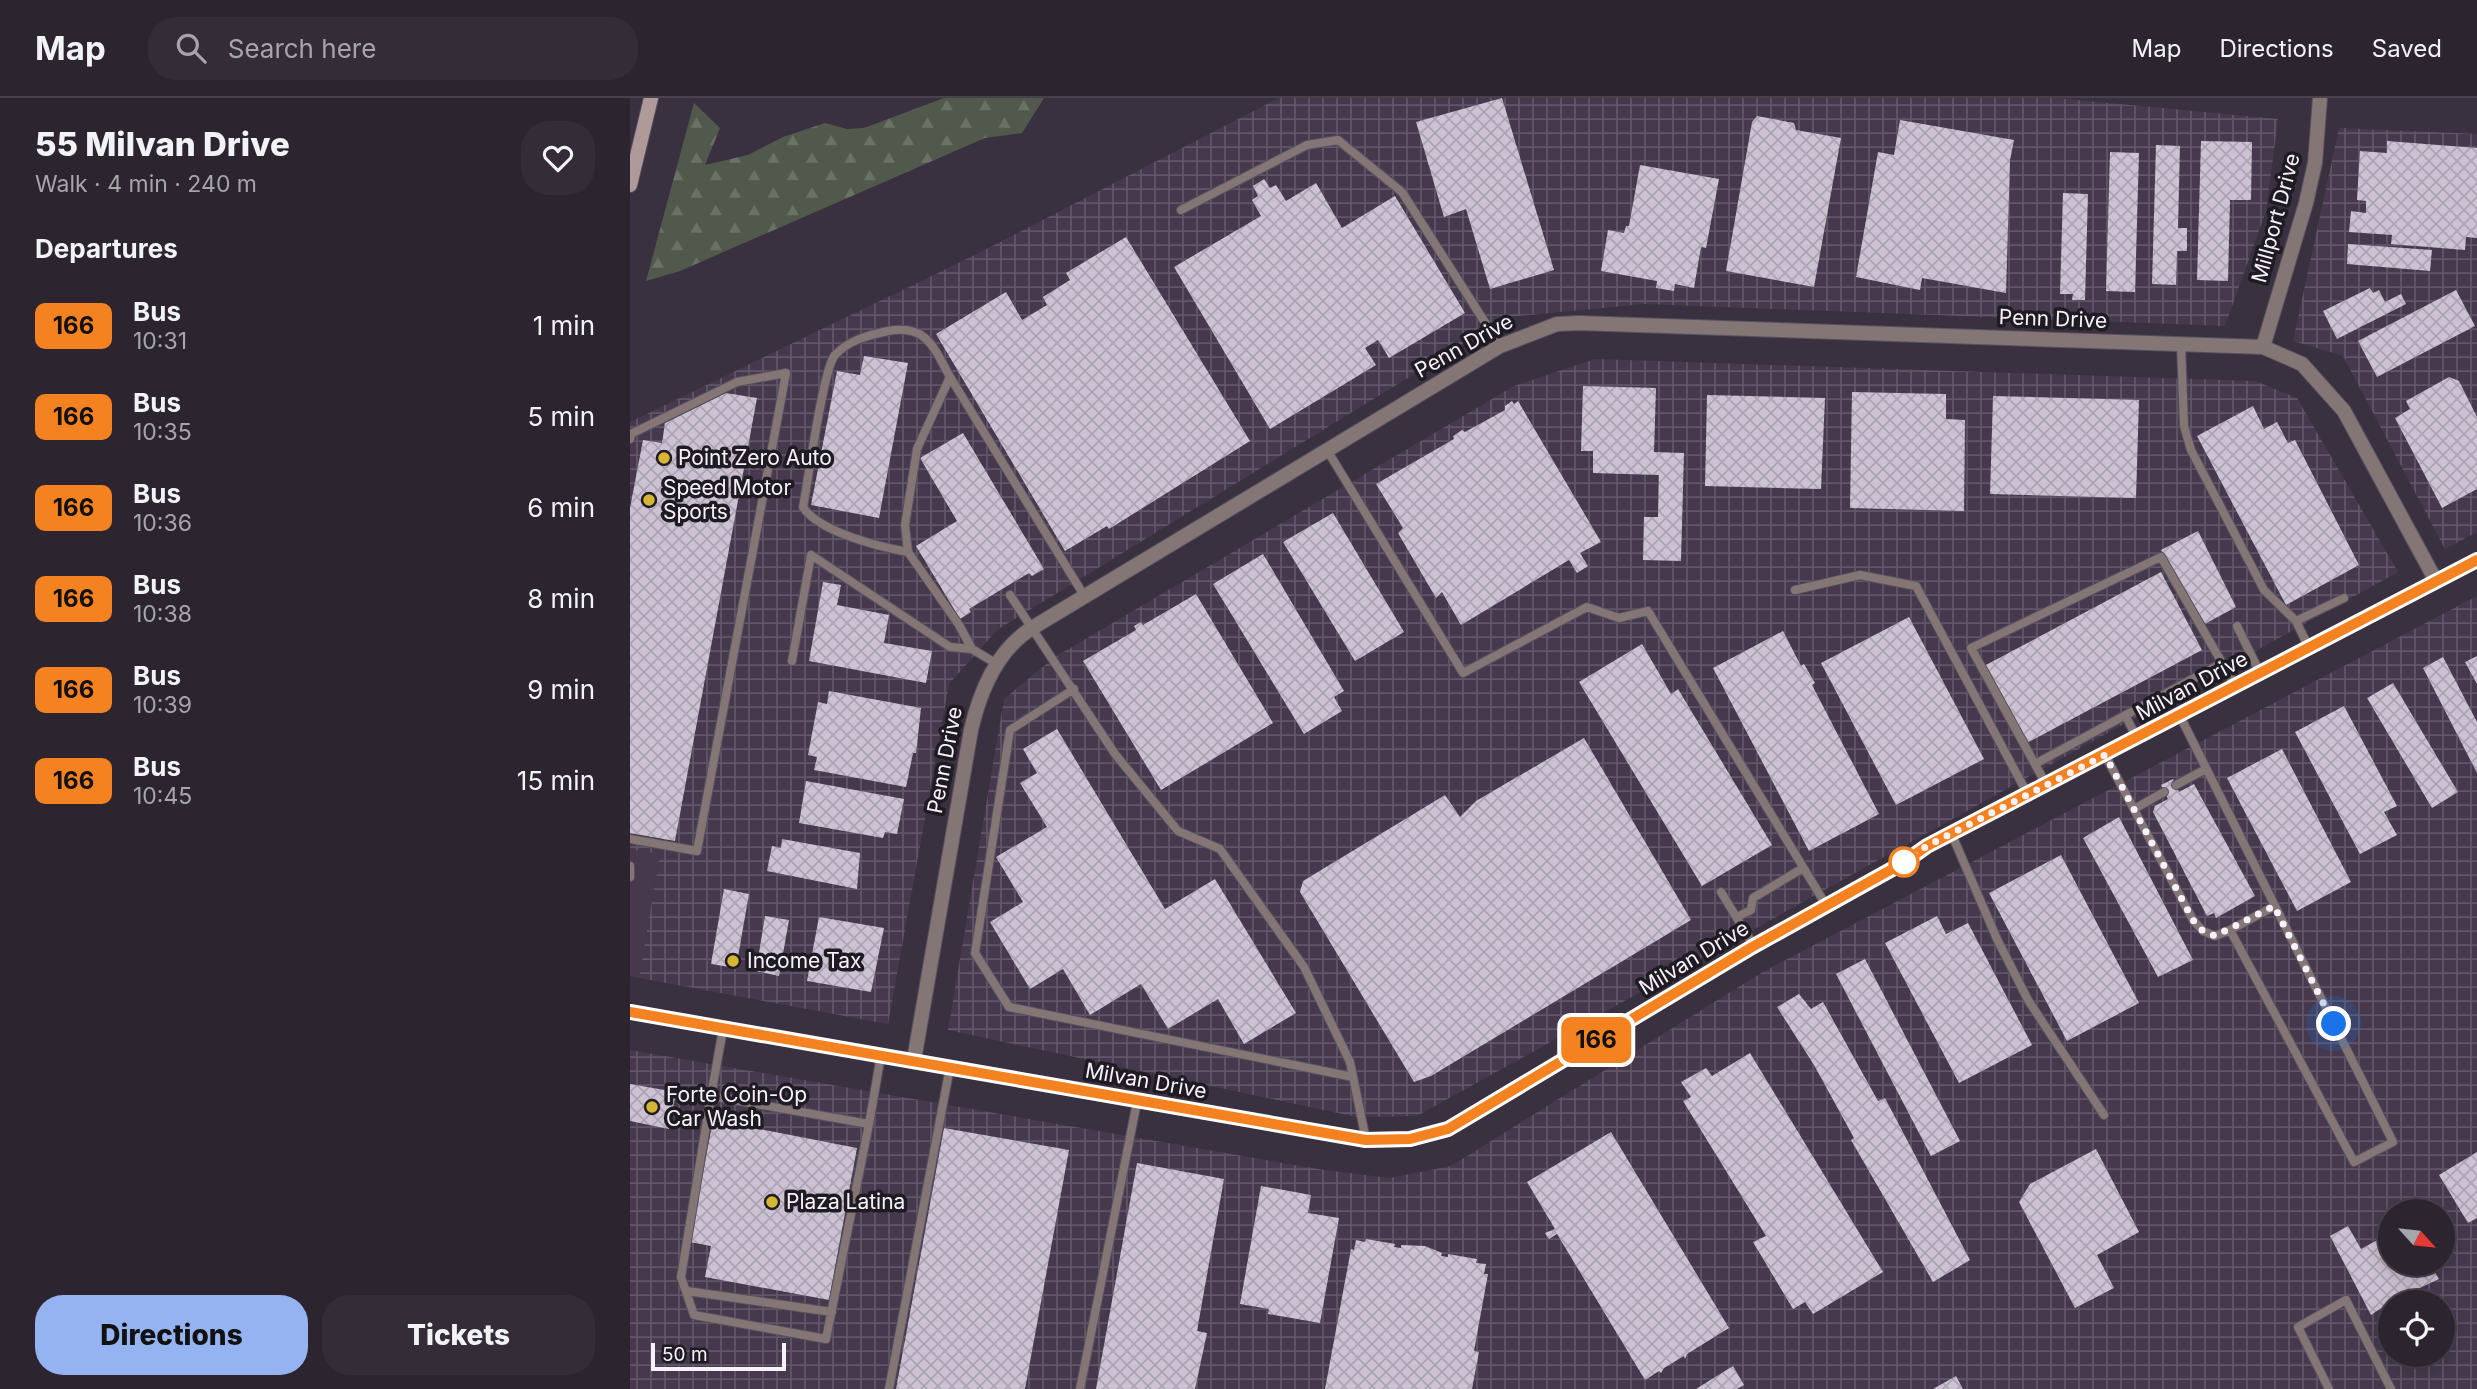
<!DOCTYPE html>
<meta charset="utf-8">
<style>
body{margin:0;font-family:Inter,sans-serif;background:#342d38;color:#f1f3f6;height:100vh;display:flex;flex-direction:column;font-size:26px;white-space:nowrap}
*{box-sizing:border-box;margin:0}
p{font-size:23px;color:#a6a5ab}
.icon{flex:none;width:38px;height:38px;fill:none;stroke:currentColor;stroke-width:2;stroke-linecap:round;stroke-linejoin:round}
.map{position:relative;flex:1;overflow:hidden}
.sheet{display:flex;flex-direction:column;background:#2c2530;width:630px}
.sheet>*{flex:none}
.badge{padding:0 14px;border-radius:10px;font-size:24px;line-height:46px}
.needle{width:46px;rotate:117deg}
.tools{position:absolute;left:1748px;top:1101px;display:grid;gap:14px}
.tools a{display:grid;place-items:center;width:77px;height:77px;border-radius:50%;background:#2c2530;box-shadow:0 4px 18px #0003,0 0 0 2px #48424c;font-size:35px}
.scale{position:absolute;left:21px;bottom:18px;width:135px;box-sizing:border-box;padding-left:7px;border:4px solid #f7f1fb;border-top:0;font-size:19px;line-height:24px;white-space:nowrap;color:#f7f1fb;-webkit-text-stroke:5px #1f1b22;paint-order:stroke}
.you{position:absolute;width:35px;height:35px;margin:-18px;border:5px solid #fff;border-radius:50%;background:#1a73e8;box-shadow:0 0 0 10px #1a73e833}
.map>.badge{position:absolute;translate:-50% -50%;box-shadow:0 0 0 4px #fff}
h2{padding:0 35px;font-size:26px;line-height:63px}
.round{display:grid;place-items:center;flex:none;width:74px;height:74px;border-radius:28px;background:#342d38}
.summary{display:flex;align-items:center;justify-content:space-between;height:119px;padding:0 35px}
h1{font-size:33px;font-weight:800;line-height:52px}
.action{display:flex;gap:14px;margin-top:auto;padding:14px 35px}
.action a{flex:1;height:80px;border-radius:28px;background:#95b2f1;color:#111;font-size:28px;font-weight:800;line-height:80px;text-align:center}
.action a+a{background:#342d38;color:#f1f3f6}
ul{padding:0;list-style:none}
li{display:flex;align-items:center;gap:21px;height:91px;padding:0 35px}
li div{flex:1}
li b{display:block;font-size:26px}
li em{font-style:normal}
li .badge{min-width:77px;font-weight:700;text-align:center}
header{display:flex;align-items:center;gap:42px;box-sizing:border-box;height:98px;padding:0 35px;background:#2c2530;border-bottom:2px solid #48424c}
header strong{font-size:33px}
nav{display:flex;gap:38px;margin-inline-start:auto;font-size:24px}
.search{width:490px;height:63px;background:#342d38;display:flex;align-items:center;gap:18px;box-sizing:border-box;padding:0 24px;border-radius:28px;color:#a6a5ab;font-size:26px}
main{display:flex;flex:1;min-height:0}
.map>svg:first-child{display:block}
</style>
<header>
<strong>Map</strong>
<div class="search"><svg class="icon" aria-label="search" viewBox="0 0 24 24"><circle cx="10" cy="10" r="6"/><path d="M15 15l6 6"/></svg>Search here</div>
<nav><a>Map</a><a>Directions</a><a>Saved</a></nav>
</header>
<main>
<section class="sheet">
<div class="summary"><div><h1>55 Milvan Drive</h1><p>Walk · 4 min · 240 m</p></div><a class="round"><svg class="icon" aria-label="heart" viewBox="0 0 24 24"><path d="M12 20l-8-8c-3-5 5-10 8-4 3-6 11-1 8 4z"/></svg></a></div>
<h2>Departures</h2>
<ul>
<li><span class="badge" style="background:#f58220;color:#111">166</span><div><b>Bus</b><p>10:31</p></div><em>1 min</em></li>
<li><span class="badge" style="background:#f58220;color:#111">166</span><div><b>Bus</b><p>10:35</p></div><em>5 min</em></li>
<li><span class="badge" style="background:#f58220;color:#111">166</span><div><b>Bus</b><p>10:36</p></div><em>6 min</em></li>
<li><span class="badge" style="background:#f58220;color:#111">166</span><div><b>Bus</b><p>10:38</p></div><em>8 min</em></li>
<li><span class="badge" style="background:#f58220;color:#111">166</span><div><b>Bus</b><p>10:39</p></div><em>9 min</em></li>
<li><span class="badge" style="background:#f58220;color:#111">166</span><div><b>Bus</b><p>10:45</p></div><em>15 min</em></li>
</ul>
<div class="action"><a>Directions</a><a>Tickets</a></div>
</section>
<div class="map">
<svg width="1847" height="1291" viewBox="0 0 1847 1291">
<defs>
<pattern id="industrial-grid" width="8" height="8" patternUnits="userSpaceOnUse" patternTransform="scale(1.75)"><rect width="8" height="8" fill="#46394e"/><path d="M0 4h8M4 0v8" fill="none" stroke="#615668"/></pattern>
<pattern id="forest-firs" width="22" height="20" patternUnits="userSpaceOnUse" patternTransform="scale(1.75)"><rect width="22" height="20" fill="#50594b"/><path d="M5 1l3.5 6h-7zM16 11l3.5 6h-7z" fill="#6a7166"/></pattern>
<pattern id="building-cross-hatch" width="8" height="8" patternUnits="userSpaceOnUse" patternTransform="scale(1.75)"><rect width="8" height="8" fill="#cdc2d4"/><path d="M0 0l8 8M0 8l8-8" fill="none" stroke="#aca4b2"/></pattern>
</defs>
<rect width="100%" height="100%" fill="#3a3140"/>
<path fill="#46394e" d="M0 751 30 755 9 880 0 878Z"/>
<path fill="url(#industrial-grid)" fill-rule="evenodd" d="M649 0H1426L1648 21 1636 113 1595 228 1014 206 877 219 367 532 319 586 258 926 9 880 30 756 0 751V324L345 157Z
M1709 30 1847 36V434L1815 451 1713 258 1663 243Z
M965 261 1625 283 1667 300 1768 474 787 1018 727 1019 318 932 374 601 425 559 884 288Z
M1847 498V1291H0V952L694 1072 760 1080 821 1068 1131 875ZM1760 1113H1813V1166H1760ZM1760 1204H1813V1256H1760Z"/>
<path fill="url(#forest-firs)" d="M314 0H414L392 35 355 40 50 173 16 183 64 5 90 30 75 67 118 57 153 39 195 25 217 31 234 30Z"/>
<path fill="url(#building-cross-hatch)" d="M872 0 924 172 860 191 836 111 814 119 786 24Z
M1127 18 1164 25 1166 32 1211 40 1184 189 1096 173 1122 24Z
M1270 22 1384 42 1380 62 1376 195 1292 180 1290 192 1226 179 1248 54 1264 57Z
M1571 43 1622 44 1621 102H1600L1598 183 1567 182Z
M1757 43 1847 50V140L1836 139 1835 152 1761 146 1762 137 1719 134 1721 113 1736 115V103L1727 102 1730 53 1757 55Z
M1526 47 1550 48 1548 130H1557V153H1547L1546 187 1522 186Z
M1480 54 1509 55 1505 194 1476 193Z
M1010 67 1089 81 1076 150 1071 149 1064 190 1045 186 1044 193 1026 190 1027 183 971 173 978 132 994 135 996 128H999Z
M634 81 640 90 646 87 656 103 686 85 712 130 765 98 835 215 759 260 748 242 735 250 746 267 640 331 544 169 631 118 622 102 628 98 623 88Z
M1433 95 1458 96 1455 202H1442L1443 196H1430Z
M496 139 620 343 479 431 477 428 435 453 306 236 376 194 392 222 417 207 413 199 440 182 436 175Z
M1718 146 1802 152 1800 173 1717 166Z
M1740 190 1743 195 1749 192 1755 204 1771 196 1776 206 1707 241 1693 213Z
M1826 192 1845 228 1747 279 1728 243Z
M234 258 278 265 249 420 181 407 207 273 230 277Z
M1819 279 1829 283 1847 319V391L1812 410 1765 320 1780 311 1776 303Z
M953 288 1026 290 1024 354 1054 355 1051 463 1013 462 1014 419H1028L1029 377 963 375V353H951Z
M1222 294 1316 296V321L1335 322 1334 413 1220 410Z
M96 295 127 300 45 743 0 735V410L13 342 32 345 35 325Z
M1077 297 1195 300 1191 391 1075 388Z
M1363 298 1509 302 1506 400 1360 396Z
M882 303 884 306 888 303 971 444 950 455 958 468 947 475 939 462 831 527 812 494 806 500 768 435 773 430 746 386 824 341 823 338 832 332 835 334 875 312V308Z
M1623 308 1634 331 1647 324 1658 345 1665 342 1729 467 1656 507 1567 338Z
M333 335 414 471 402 478 399 475 339 511 341 514 330 521 286 448 327 423 290 360Z
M703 415 774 534 725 563 653 444Z
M1568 433 1606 509 1571 528 1531 452Z
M633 456 714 593 704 599 712 613 674 636 583 486Z
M1531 474 1572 552 1395 646 1354 568Z
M193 484 211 487 207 507 259 517 254 545 302 553 296 585 179 563Z
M566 496 643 625 531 692 453 563 506 532 504 528 511 524 513 527Z
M1279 519 1354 661 1266 707 1191 565Z
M1153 533 1171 568 1174 566 1185 585 1182 587 1249 716 1179 753 1083 570Z
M1012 546 1041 596 1048 591 1142 747 1072 788 949 584Z
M1847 558V586L1835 564Z
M1813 559 1847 624V675L1793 570Z
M1763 585 1828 694 1802 710 1737 600Z
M199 593 291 610 286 655H283L276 689 184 672 187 659 178 657 188 604 197 606Z
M1714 608 1767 708 1754 714 1767 737 1730 756 1665 634Z
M427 631 535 811 585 781 666 915 614 946 588 901 538 931 511 886 460 917 433 871 400 891 360 824 393 804 366 759 417 729 390 685 407 675 393 651Z
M954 640 1061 822 801 978 784 984 670 794 673 783 815 697 830 719 846 703Z
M1652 651 1721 784 1667 813 1597 680Z
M1543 681 1549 694 1564 686 1625 798 1586 820 1584 815 1577 818 1523 714 1525 708 1538 701 1531 687Z
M176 683 274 701 267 736 255 734 253 740 169 725Z
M1489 719 1563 862 1528 879 1453 740Z
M152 741 230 755 227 791 137 773 142 748 151 750Z
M1431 757 1509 905 1437 943 1359 795Z
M94 791 119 796 106 870 81 866Z
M135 818 159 822 149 878 126 873Z
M1307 818 1316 836 1338 825 1402 947 1329 985 1255 845Z
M189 819 254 830 241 894 177 883Z
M1235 861 1330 1043 1301 1058 1206 876Z
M1169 896 1181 911 1193 904 1248 1003 1255 1000 1340 1162 1303 1184 1221 1042 1224 1040 1184 967 1147 909Z
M1120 955 1253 1174 1183 1216 1175 1204 1163 1211 1123 1144 1136 1138 1053 1003 1061 999 1051 984 1076 970 1082 978Z
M0 986 46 994 39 1031 0 1023Z
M83 1022 227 1050 199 1202 75 1179 81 1148 60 1144Z
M314 1030 439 1052 395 1291H266Z
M981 1034 1099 1230 1057 1256 1055 1261 1054 1258 1034 1270 1031 1275 1029 1273 1015 1282 927 1136 919 1141 915 1135 925 1131 897 1084Z
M1466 1051 1509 1134 1467 1157 1484 1190 1445 1210 1389 1104 1400 1086Z
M1847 1054V1120L1838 1125 1809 1077Z
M507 1065 594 1081 567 1233 577 1235 565 1291H466Z
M631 1088 681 1097 678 1115 709 1120 690 1225 638 1216 639 1211 610 1206Z
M1718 1128 1731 1151 1760 1135V1166H1800L1809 1181 1760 1204 1741 1217 1700 1138Z
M736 1141 765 1146 764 1149 771 1150V1147L795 1148 812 1155 811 1158 818 1159V1156L847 1161 846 1165 856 1166 854 1176H858L844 1253 849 1254 842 1291H695L721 1151 724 1152 726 1142 735 1144Z
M1103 1268 1114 1287 1107 1291H1066Z
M1326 1278 1333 1291H1303Z"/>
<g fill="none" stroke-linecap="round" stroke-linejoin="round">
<defs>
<path id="lane" d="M551 112 677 47 708 42 772 94 870 248
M1551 246 1554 328 1561 352 1634 492 1666 523 1679 550
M0 341 1 336 107 284 156 275 67 753 0 741
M697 352 833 575 957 509 989 520 1018 513 1196 807
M278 454C250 449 189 434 173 409 178 384 193 270 205 257 219 242 239 237 258 233 297 226 304 250 320 279
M1165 492 1230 477 1286 488 1398 697
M380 497 485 656 548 733 590 751 674 869 720 964 736 1042
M1666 523 1714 500
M1607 528 1630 575
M162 563 181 457 320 549 342 551
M367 566 342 551 329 527 278 454 275 427 287 351 320 279 455 499
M444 591 380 632 345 855 379 909 723 979
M1495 617 1507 640
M1475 657 1563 822 1573 833 1585 838 1600 832 1724 1064 1763 1044 1550 618
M1405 666 1592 565
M1546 687 1576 671
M1417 688 1341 550 1531 459 1606 589
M1506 710 1534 694
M1322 737 1367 841 1398 902 1474 1017
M0 768V779
M1091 794 1124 848
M1107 819 1121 812 1123 800 1173 770
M1600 832 1645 808
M93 931 81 998 239 1026 251 957
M81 998 51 1179 64 1217 196 1241 239 1026
M57 1193 202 1214
M259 1291 320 969
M450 1291 507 1004
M1699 1291 1668 1229 1716 1202 1761 1291"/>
<path id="street" d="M1633 249 1676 105 1685 65 1690 0
M284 962 341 632C350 593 367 552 402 530L870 248 927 226 949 225 1633 249 1672 266 1714 313 1806 483"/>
<path id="secondary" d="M0 87 21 0
M0 914 736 1042 780 1041 818 1031 1122 849 1273 765 1297 748 1847 462"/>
</defs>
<use href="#lane" stroke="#58505e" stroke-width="10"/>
<use href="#street" stroke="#58505e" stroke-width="16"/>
<use href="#secondary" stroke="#58505e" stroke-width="16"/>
<use href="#lane" stroke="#847675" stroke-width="8"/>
<use href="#street" stroke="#847675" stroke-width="14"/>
<use href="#secondary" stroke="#b09999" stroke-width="14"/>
</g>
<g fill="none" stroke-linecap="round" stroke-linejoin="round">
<defs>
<path id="line" d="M0 914 736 1042 780 1041 818 1031 1122 849 1273 765 1297 748 1847 462"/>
</defs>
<use href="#line" stroke="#fff" stroke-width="16"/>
<use href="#line" stroke="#f58220" stroke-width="10"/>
<path stroke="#f7f1fb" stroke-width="7" stroke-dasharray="0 12.6" d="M1274 764 1297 748 1475 657 1563 822 1573 833 1585 838 1644 808 1704 926"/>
</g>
<g fill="#d6b534" stroke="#1f1b22" stroke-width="2.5">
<circle cx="34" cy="360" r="7"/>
<circle cx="19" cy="402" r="7"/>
<circle cx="103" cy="863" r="7"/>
<circle cx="22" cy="1009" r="7"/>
<circle cx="142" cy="1104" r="7"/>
</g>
<circle fill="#fff" stroke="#f58220" stroke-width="3.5" cx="1274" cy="764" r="14"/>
<g text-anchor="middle" stroke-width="7" stroke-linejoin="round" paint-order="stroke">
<g font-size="21" fill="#f7f1fb" stroke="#1f1b22">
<text transform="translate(1646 120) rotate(-75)" y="7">Millport Drive</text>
<text transform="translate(1423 221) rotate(2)" y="7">Penn Drive</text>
<text transform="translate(834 248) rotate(-29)" y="7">Penn Drive</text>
<text transform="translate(1562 588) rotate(-28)" y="7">Milvan Drive</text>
<text transform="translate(315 662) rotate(-79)" y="7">Penn Drive</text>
<text transform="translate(1064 860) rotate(-31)" y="7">Milvan Drive</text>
<text transform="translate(516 983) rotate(10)" y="7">Milvan Drive</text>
</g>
<g font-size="21" fill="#f7f1fb" stroke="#1f1b22" text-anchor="start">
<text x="48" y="367">Point Zero Auto</text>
<text x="33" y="397">Speed Motor<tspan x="33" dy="24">Sports</tspan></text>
<text x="117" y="870">Income Tax</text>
<text x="36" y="1004">Forte Coin-Op<tspan x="36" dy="24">Car Wash</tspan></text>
<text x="156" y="1111">Plaza Latina</text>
</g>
</g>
</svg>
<div class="tools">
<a><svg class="needle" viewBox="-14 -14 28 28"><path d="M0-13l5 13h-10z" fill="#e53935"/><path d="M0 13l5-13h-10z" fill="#a6a5ab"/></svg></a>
<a><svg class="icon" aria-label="locate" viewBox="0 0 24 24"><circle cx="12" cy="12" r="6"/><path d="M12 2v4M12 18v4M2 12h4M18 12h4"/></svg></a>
</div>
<div class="scale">50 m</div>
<div class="you" style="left:1704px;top:926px"></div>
<b class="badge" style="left:966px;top:942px;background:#f58220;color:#111">166</b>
</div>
</main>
